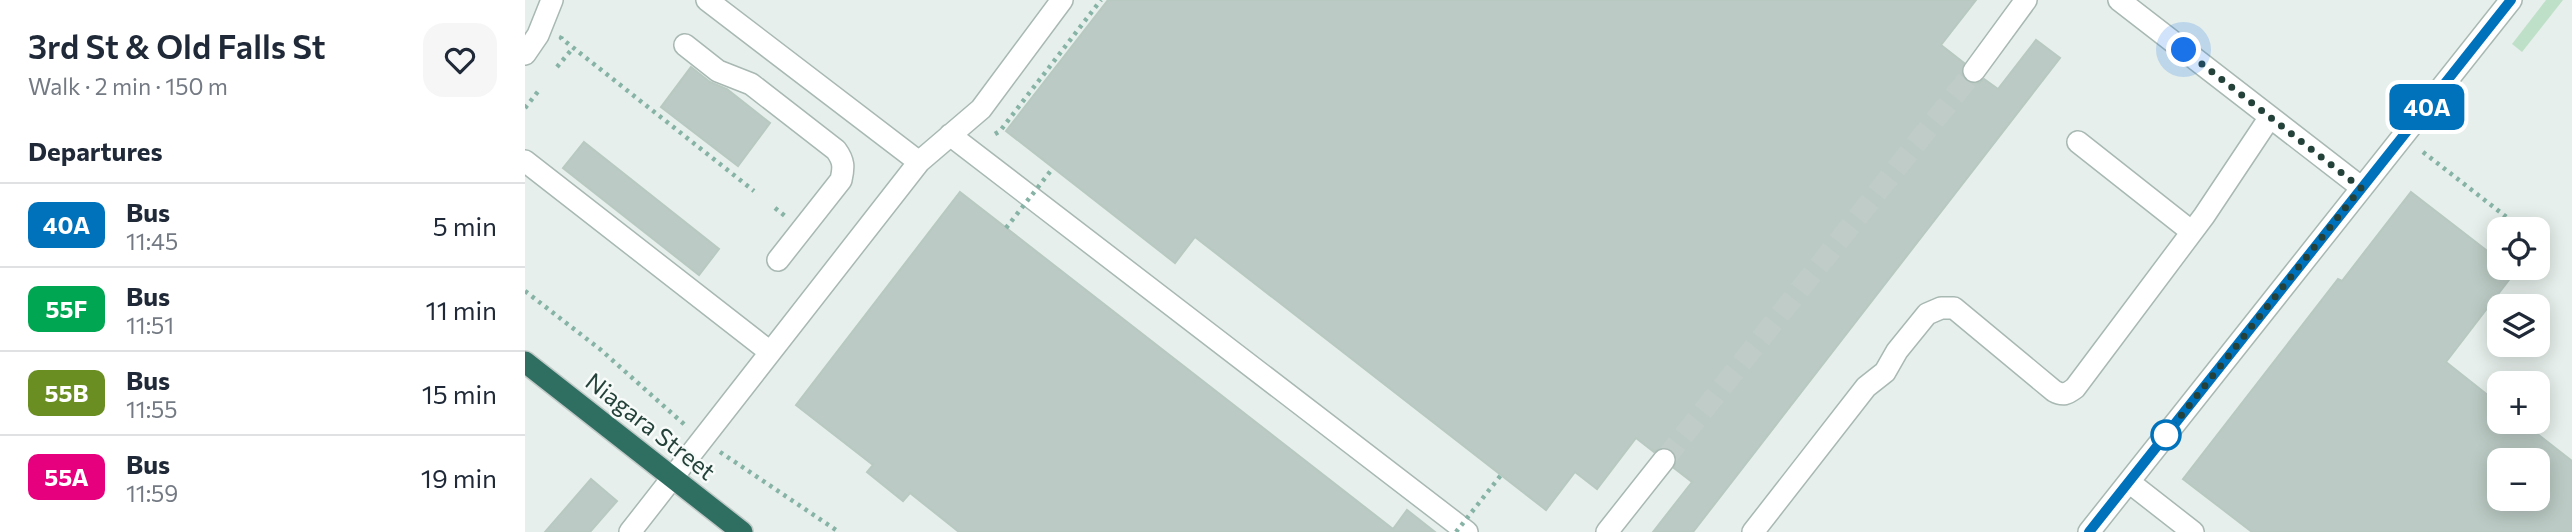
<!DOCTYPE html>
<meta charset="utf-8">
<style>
body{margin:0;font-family:Commissioner,sans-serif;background:#f6f6f7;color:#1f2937;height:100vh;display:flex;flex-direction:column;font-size:26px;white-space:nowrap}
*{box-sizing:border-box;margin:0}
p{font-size:23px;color:#747a83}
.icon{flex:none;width:38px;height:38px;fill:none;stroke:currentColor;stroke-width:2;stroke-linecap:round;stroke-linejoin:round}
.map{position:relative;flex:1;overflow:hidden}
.panel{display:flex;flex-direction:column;background:#fff;width:525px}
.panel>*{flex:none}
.badge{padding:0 14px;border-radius:10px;font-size:24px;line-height:46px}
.tools{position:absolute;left:1962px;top:217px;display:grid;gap:14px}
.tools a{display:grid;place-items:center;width:63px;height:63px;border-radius:14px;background:#fff;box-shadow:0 4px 18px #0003;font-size:35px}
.you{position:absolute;width:35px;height:35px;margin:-18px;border:5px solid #fff;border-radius:50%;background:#1a73e8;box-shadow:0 0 0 10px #1a73e833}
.map>.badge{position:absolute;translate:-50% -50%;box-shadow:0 0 0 4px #fff}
h2{padding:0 28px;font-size:26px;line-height:63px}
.round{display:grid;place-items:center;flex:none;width:74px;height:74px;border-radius:21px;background:#f6f6f7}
.summary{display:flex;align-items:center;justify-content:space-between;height:119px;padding:0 28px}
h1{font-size:33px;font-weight:600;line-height:52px}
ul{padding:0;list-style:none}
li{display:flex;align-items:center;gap:21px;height:84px;padding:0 28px;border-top:2px solid #e0e1e3}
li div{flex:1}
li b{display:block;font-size:26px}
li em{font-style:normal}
li .badge{min-width:77px;font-weight:700;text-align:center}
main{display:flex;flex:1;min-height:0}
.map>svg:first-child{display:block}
</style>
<main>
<section class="panel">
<div class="summary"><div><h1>3rd St &amp; Old Falls St</h1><p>Walk · 2 min · 150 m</p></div><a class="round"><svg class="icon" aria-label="heart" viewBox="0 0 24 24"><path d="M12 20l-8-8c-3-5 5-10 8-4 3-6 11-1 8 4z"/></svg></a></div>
<h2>Departures</h2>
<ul>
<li><span class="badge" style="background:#0072bc;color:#fff">40A</span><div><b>Bus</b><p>11:45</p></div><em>5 min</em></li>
<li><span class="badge" style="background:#00a651;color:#fff">55F</span><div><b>Bus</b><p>11:51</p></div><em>11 min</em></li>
<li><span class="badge" style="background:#6b8e23;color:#fff">55B</span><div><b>Bus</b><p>11:55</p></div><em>15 min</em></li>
<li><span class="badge" style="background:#e6007e;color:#fff">55A</span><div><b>Bus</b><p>11:59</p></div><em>19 min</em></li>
</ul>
</section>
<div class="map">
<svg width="2047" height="532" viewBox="0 0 2047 532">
<rect width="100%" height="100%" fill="#e6efeb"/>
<path fill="#bfe0c8" d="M2021 0H2038L1997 52 1987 44Z"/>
<path fill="#bbcac4" stroke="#b8c9c2" stroke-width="2" fill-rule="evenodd" d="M583 0H1451L1416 45 1439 63 1437 76 1442 82 1454 83 1459 79 1473 89 1511 40 1535 58 1168 532H1128L1167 482 1149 468 1151 456 1147 449 1135 448 1129 452 1111 438 1072 489 1050 472 1021 510 670 237 650 263 481 131Z
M166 67 185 82 202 89 245 123 213 166 136 107Z
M59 142 194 249 174 275 38 168Z
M435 192 868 529 882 510 910 532H434L385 493 378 501 342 472 348 465 271 405Z
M1886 192 1974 260V268H1984L1990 272 1921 362 1974 404V422H1997L2047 461V532H1727L1658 479 1813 279 1817 281ZM1974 460H2012V499H1974Z
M66 479 92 501 65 532H20Z"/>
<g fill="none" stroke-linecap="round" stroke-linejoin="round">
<path stroke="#bfccc8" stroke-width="21" stroke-dasharray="21 10" stroke-linecap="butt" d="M1139 460 1449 71"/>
<defs>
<path id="minor" d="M182 0 394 162
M1594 0 1837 188
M160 45 193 71 226 84 311 150C319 161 319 167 316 180L253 260
M0 54 13 35 27 0
M1449 71 1501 0
M425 135 942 532
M1553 142 1667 232
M0 161 245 352
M1604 482 1668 532
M105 532 394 162 456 109 537 0
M1082 532 1139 460
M1228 532 1341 387 1360 372 1372 351 1402 314 1416 308H1429L1529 391C1538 396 1542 394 1550 388L1679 216 1745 117
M1564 532 1986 0"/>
<path id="highway" d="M0 362 217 532"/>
</defs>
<use href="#minor" stroke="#a8b8b2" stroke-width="24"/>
<use href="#highway" stroke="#c2cac8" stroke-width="24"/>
<path stroke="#86b3a5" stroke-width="4.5" stroke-dasharray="3.5 5" stroke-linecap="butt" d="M37 36 36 38 229 191
M32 67 48 48
M0 108 15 89
M470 134 475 131 576 0
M1898 152 1993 226 1996 222
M250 208 260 216
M0 291 76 350 160 425
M195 452 314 532"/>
<use href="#minor" stroke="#fff" stroke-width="21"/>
<use href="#highway" stroke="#2f6f62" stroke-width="21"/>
<path stroke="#86b3a5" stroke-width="4.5" stroke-dasharray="3.5 5" stroke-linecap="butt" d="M481 228 528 168
M931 532 976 475"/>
</g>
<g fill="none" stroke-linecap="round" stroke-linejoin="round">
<defs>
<path id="line" d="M1564 532 1986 0"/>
</defs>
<use href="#line" stroke="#fff" stroke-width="16"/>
<use href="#line" stroke="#0072bc" stroke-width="10"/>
<path stroke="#24423a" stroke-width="7" stroke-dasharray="0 12.6" d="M1641 435 1637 440 1836 188 1659 50"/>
</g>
<circle fill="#fff" stroke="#0072bc" stroke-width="3.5" cx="1641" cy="435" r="14"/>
<g text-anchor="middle" stroke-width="5" stroke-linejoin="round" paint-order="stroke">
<g font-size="24" fill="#24423a" stroke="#f7fbf9">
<text transform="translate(125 427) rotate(38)" y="8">Niagara Street</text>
</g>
</g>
</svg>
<div class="tools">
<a><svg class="icon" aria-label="locate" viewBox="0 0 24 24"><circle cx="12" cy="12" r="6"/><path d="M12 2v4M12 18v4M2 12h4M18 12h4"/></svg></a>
<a><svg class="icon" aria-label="layers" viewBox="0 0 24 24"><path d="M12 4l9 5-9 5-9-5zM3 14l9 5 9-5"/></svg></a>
<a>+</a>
<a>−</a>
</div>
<div class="you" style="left:1659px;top:50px"></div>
<b class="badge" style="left:1902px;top:107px;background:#0072bc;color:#fff">40A</b>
</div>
</main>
